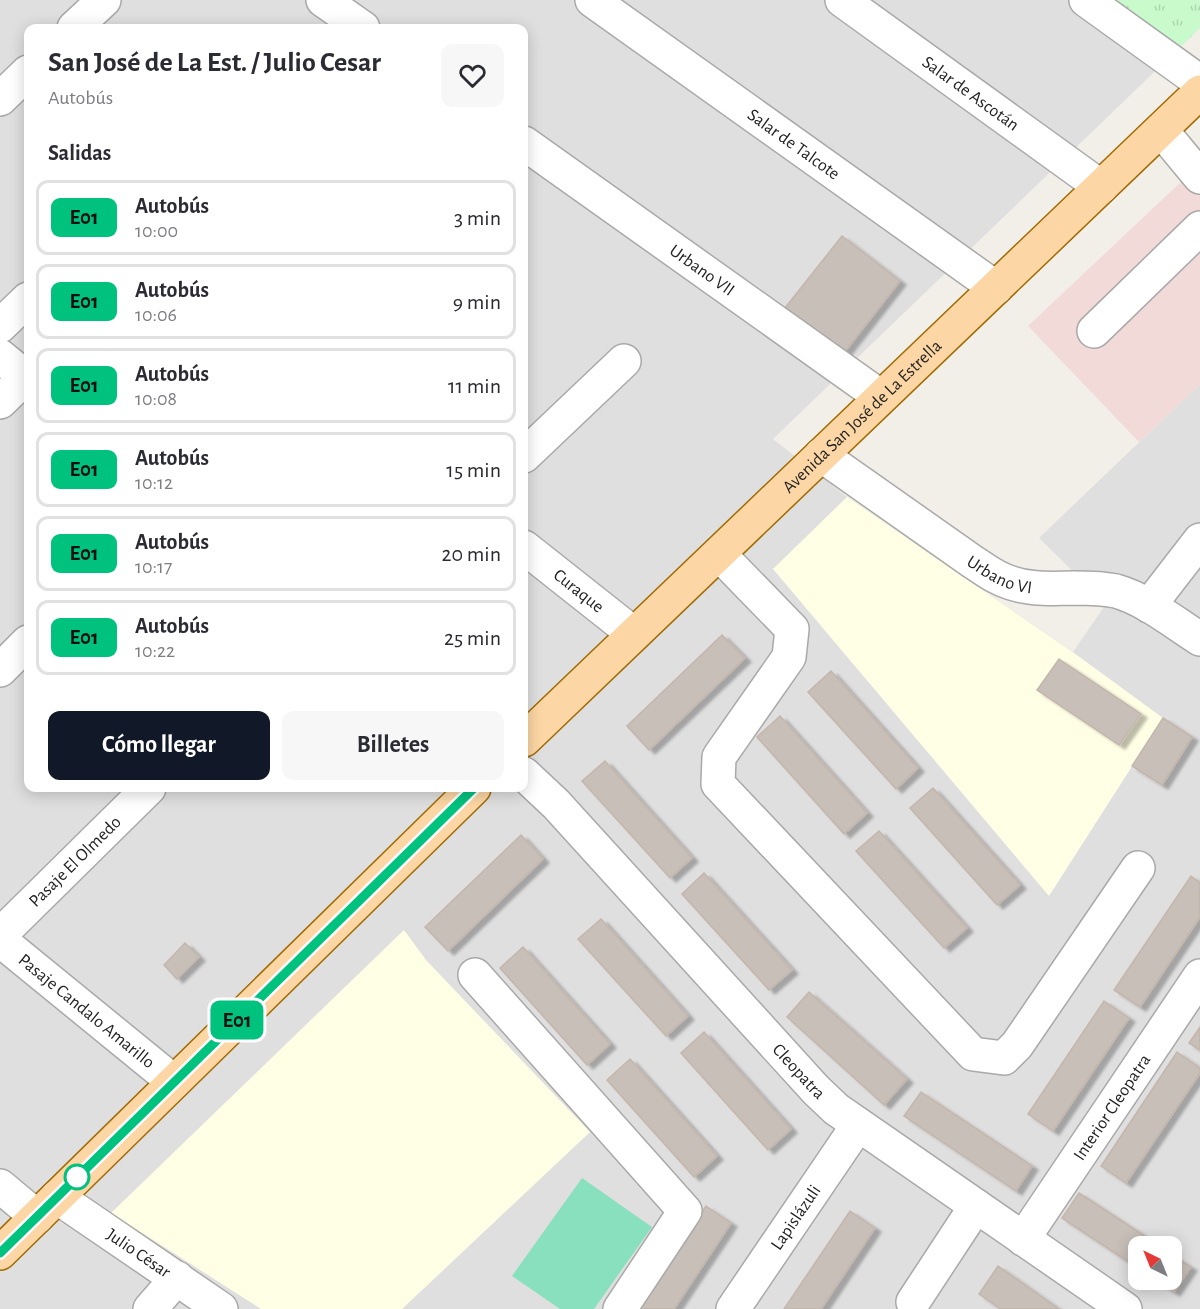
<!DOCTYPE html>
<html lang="es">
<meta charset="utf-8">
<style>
body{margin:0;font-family:"Alegreya Sans",sans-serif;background:#f7f7f7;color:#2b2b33;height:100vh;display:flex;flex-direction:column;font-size:22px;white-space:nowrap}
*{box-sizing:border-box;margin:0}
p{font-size:20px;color:#7c7c81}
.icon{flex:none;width:33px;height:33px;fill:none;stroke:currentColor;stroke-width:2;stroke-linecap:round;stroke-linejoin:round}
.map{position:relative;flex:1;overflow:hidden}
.side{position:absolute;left:24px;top:24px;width:504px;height:768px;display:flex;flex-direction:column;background:#fff;border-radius:12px;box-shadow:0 3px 15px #0003}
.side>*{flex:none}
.badge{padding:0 12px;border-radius:9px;font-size:21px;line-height:39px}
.needle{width:39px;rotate:317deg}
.controls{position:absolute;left:1128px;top:1236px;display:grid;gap:12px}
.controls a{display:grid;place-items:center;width:54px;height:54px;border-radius:12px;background:#fff;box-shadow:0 3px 15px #0003;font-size:30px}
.map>.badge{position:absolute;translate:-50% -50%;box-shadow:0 0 0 3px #fff}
h2{padding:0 24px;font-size:22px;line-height:54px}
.round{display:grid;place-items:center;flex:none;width:63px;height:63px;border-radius:12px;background:#f7f7f7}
.headline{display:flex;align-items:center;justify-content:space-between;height:102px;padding:0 24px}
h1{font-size:28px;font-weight:600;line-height:45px}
.primary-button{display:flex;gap:12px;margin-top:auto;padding:12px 24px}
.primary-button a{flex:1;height:69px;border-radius:12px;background:#111827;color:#fff;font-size:24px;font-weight:600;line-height:69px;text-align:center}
.primary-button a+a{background:#f7f7f7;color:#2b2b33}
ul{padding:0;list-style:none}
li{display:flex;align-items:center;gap:18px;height:75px;margin:0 12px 9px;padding:0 12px;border:3px solid #e1e1e2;border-radius:12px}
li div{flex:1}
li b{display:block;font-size:22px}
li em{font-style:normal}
li .badge{min-width:66px;font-weight:700;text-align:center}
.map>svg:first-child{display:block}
</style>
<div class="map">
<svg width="1200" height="1309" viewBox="0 0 1200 1309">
<defs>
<pattern id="park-tufts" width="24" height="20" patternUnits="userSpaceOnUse" patternTransform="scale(1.5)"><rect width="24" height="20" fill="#c8facc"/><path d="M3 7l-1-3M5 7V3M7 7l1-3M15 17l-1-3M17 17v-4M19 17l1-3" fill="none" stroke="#acd6af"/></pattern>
<filter id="shadow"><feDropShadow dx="6" dy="4" stdDeviation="1.5" flood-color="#0004"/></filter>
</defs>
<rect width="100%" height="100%" fill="#f2efe9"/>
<path fill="#e0dfdf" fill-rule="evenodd" d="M0 0H1200V28L773 439 847 497 1073 652 1106 604 1039 538 1200 384V1309H0ZM28 28H524V788H28ZM1138 1246H1172V1280H1138Z"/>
<path fill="#f2dad9" d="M1200 164V384L1139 442 1028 326Z"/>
<path fill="#ffffe5" d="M847 497 1074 653 1163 718 1049 896 773 569Z
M404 930 426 960 590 1132 402 1309H261L111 1213Z"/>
<path fill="url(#park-tufts)" d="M1114 0H1200V28L1180 47Z"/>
<path fill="#88e0be" d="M582 1178 652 1227 594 1309H560L512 1276Z"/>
<path fill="#c7bfb8" stroke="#c4b6ab" stroke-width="1.5" filter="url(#shadow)" d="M842 236 900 281 843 354 785 308Z
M722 635 745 658 649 750 627 726Z
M1059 659 1141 714 1119 745 1037 690Z
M831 671 918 768 896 789 808 692Z
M780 716 867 813 844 834 757 737Z
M1163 718 1192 737 1162 785 1132 766Z
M605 761 692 858 670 878 582 781Z
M933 788 1020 885 997 905 910 808Z
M879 831 967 928 944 948 856 851Z
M521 835 543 859 448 951 425 927Z
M704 873 792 970 769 990 682 894Z
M1191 876 1200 883V917L1140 1007 1114 990Z
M601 919 688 1016 666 1036 578 939Z
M185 943 199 957 177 979 164 965Z
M523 947 610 1044 587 1065 500 968Z
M809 992 907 1079 884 1105 787 1017Z
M1104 1001 1129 1018 1053 1131 1028 1114Z
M1200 1027V1050L1189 1043Z
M704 1032 791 1129 768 1150 681 1053Z
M1177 1052 1200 1068V1073L1126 1183 1101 1166Z
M630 1059 717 1156 694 1177 607 1080Z
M921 1092 1032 1166 1016 1191 904 1116Z
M1079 1193 1160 1246H1138V1268L1062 1218Z
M706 1206 731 1223 674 1309H637Z
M850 1211 875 1228 821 1309H784Z
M1172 1255 1191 1267 1174 1292 1155 1280H1172Z
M998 1266 1059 1309H1001L979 1294Z"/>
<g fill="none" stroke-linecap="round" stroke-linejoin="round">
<defs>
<g id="minor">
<path d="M323 0 363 28"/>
<path id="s1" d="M592 0 996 288"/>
<path id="s2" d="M842 0 1101 187"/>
<path d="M1086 0 1200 82"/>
<path d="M74 28 104 0"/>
<path d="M0 99 28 72"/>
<path d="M1161 130 1200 177"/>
<path id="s3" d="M524 143 881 397"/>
<path d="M0 326 28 299"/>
<path d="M1094 331 1200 228"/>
<path d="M0 356 28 379"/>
<path d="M0 402 26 377"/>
<path id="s4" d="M821 455 973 562C981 567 989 573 997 577 1021 590 1048 589 1074 588 1088 588 1102 588 1116 591 1147 600 1173 622 1200 639"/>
<path d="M524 456 624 361"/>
<path id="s5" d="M524 547 634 634"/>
<path d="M719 554 792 629 789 657 719 757 718 784 973 1054 1004 1058 1017 1045 1138 868"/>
<path d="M1149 606 1200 540"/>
<path d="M0 670 28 642"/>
<path id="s6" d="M524 774 556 804 816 1090 836 1109 1125 1309"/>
<path id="s7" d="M0 935 149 788"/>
<path id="s8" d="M0 940 174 1082"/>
<path d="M475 975 685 1211 620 1309"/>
<path d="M0 1186 37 1217"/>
<path id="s9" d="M57 1197 221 1309"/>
<path id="s10" d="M1023 1239 1200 976"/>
<path d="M913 1302 976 1206"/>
<path d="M150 1309 177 1278"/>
<path id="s11" d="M733 1309 858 1125"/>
</g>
<g id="major">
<path id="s12" d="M524 740 1200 92"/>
<path d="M0 1253 474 788"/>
</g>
</defs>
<use href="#minor" stroke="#a9a9a9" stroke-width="36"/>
<use href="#major" stroke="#a06b00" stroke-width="36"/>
<use href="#minor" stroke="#fff" stroke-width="33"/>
<use href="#major" stroke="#fcd6a4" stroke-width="33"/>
</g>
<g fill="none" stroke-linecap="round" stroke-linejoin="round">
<defs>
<path id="line" d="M0 1253 474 788"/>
</defs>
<use href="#line" stroke="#fff" stroke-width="14"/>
<use href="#line" stroke="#00c27f" stroke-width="9"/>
</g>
<circle fill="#fff" stroke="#00c27f" stroke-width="3" cx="77" cy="1177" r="12"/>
<g text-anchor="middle" stroke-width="4.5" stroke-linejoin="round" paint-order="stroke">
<g font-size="18" fill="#222" stroke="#fff">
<text dy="6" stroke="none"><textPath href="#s2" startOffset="159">Salar de Ascotán</textPath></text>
<text dy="6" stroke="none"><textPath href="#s1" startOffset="248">Salar de Talcote</textPath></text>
<text dy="6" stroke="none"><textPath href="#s3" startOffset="219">Urbano VII</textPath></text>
<text dy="6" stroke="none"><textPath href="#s12" startOffset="468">Avenida San José de La Estrella</textPath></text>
<text dy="6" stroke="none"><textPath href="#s4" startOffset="216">Urbano VI</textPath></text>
<text dy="6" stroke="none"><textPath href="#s5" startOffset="70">Curaque</textPath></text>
<text dy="6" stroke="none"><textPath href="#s7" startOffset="105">Pasaje El Olmedo</textPath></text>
<text dy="6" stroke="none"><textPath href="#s8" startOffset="112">Pasaje Candalo Amarillo</textPath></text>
<text dy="6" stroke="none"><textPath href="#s6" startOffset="405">Cleopatra</textPath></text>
<text dy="6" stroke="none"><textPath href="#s10" startOffset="159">Interior Cleopatra</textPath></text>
<text dy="6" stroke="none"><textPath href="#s11" startOffset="111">Lapislázuli</textPath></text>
<text dy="6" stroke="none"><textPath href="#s9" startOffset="99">Julio César</textPath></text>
</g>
</g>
</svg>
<div class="controls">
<a><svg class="needle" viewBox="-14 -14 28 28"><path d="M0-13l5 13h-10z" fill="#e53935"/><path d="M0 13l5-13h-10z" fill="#7c7c81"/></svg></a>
</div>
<b class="badge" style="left:237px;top:1020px;background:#00c27f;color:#111">E01</b>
<section class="side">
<div class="headline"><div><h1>San José de La Est. / Julio Cesar</h1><p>Autobús</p></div><a class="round"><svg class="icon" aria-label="heart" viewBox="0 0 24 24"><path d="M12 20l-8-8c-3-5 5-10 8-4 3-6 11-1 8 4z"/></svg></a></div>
<h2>Salidas</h2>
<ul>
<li><span class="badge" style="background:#00c27f;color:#111">E01</span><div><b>Autobús</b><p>10:00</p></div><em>3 min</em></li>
<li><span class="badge" style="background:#00c27f;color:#111">E01</span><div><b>Autobús</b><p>10:06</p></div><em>9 min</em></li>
<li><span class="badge" style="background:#00c27f;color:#111">E01</span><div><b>Autobús</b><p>10:08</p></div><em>11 min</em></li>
<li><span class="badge" style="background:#00c27f;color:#111">E01</span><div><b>Autobús</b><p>10:12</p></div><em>15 min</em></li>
<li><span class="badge" style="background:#00c27f;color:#111">E01</span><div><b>Autobús</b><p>10:17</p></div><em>20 min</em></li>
<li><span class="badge" style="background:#00c27f;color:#111">E01</span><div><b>Autobús</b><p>10:22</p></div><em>25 min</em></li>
</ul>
<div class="primary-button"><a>Cómo llegar</a><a>Billetes</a></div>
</section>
</div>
